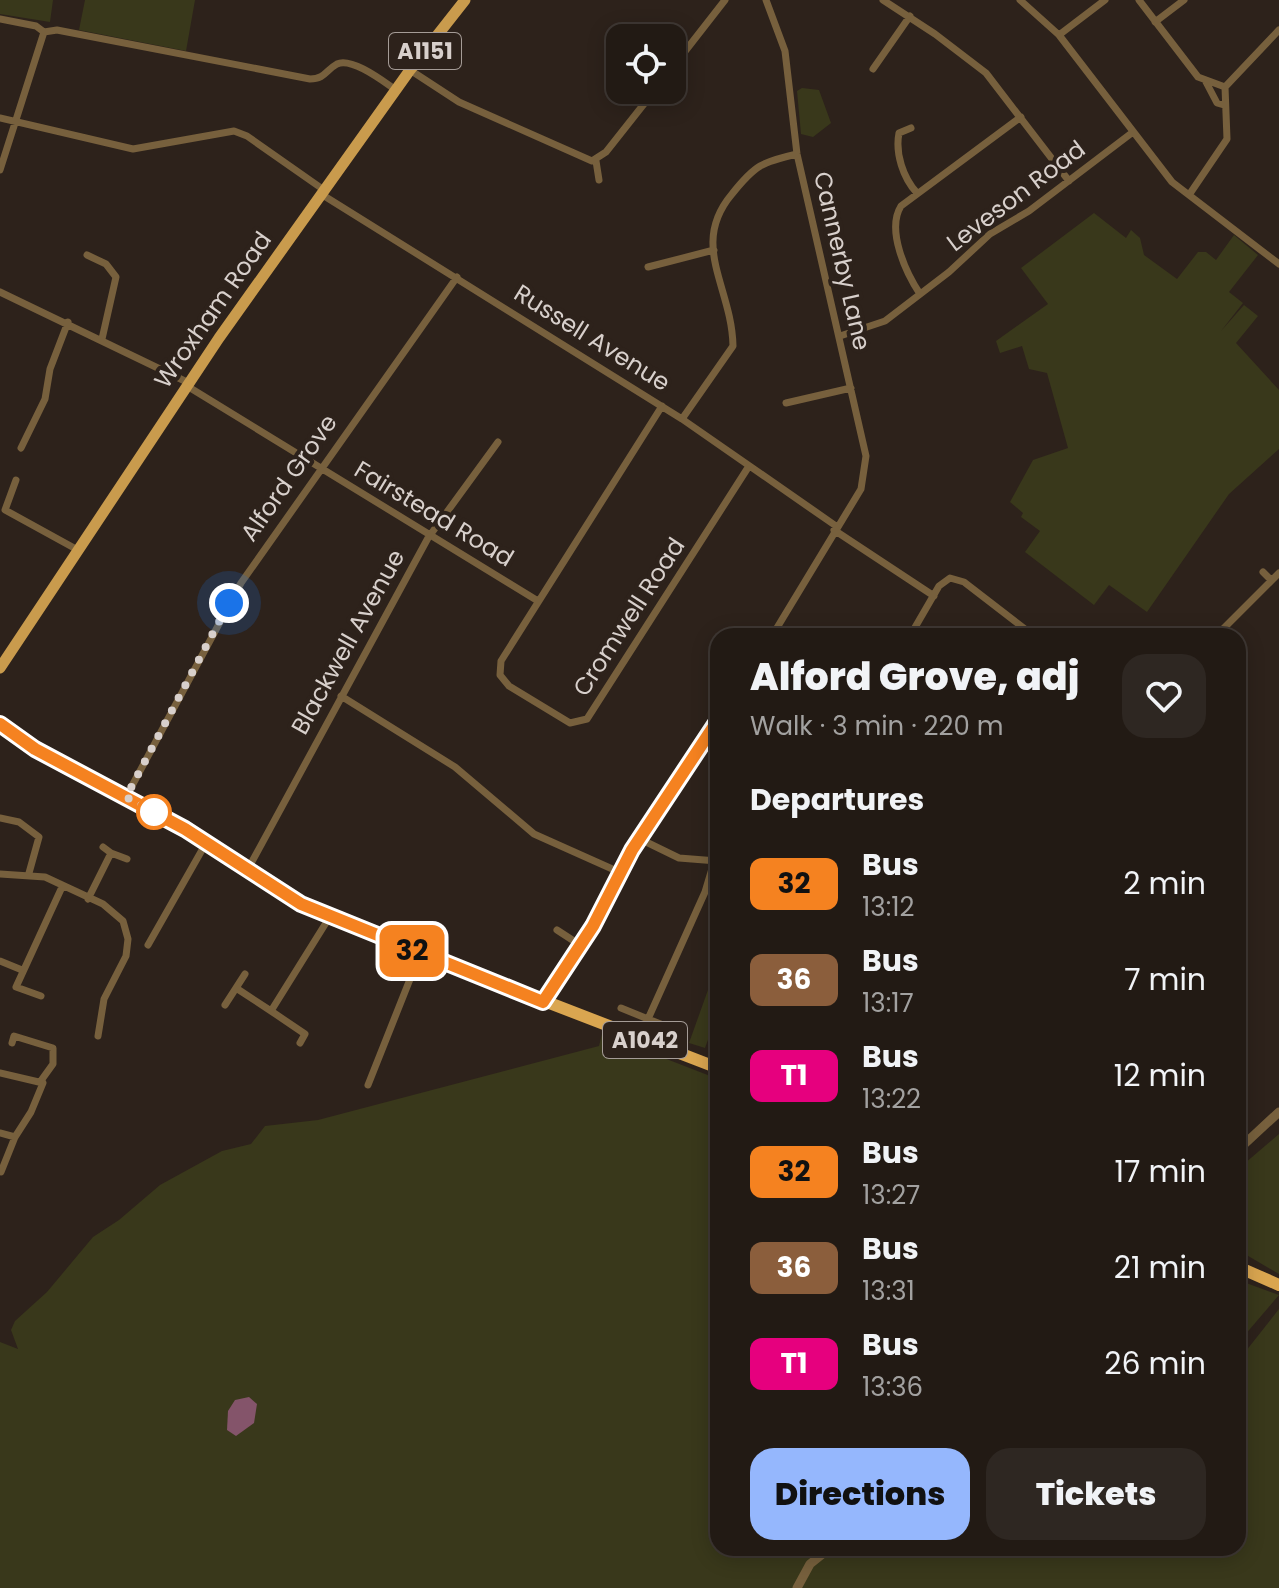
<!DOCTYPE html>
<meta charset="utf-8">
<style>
body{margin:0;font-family:Poppins,sans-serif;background:#2e2722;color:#f1f3f6;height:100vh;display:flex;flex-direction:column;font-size:30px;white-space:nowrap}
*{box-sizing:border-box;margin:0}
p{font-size:26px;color:#a2a1a0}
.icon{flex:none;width:44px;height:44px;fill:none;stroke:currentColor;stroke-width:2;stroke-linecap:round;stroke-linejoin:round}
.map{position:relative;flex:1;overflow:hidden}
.panel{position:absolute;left:710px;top:628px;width:536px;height:928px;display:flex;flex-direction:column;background:#221a14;border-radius:24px;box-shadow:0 4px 20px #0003,0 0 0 2px #3f3834}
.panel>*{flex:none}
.badge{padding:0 16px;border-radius:12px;font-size:28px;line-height:52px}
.tools{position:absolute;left:606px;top:24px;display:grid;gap:16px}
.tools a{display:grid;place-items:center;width:80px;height:80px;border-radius:16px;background:#221a14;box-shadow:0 4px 20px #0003,0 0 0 2px #3f3834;font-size:40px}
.you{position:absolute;width:40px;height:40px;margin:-20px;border:6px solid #fff;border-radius:50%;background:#1a73e8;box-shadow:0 0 0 12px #1a73e833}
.map>.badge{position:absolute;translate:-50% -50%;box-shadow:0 0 0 4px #fff}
h2{padding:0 40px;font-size:30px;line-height:72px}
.round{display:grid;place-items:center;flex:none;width:84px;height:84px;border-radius:24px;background:#2e2722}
.summary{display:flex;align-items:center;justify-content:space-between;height:136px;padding:0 40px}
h1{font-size:38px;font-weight:800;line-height:60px}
.action{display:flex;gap:16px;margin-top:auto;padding:16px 40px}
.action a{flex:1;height:92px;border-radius:24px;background:#95b7fd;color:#111;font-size:32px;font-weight:800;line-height:92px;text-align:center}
.action a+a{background:#2e2722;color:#f1f3f6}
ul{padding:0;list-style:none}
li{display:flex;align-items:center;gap:24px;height:96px;padding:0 40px}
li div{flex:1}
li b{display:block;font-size:30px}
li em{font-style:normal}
li .badge{min-width:88px;font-weight:700;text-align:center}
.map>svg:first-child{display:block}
</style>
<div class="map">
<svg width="1279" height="1588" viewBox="0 0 1279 1588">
<rect width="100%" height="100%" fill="#2d221b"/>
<path fill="#39381b" d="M0 0H53L50 22 0 14Z
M85 0H195L186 51 79 30Z
M802 88 819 90 831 123 813 137 801 134 797 91Z
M1094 213 1126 238 1131 230 1140 238 1144 255 1177 279 1198 252H1206L1216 260 1234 235 1258 255 1229 292 1243 303 1221 331 1244 305 1258 316 1236 343 1279 390V449L1229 494 1147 612 1109 585 1094 605 1025 552 1040 531 1021 517 1023 513 1010 502 1033 460 1068 448 1047 373 1029 369 1022 346 1000 353 996 341 1048 304 1021 268Z
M718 962V1012L705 1048 689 1043Z
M602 1034 718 1079V1548H1238V1361L1279 1309V1588H0V1342L18 1349 11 1330 15 1321 47 1292 93 1237 119 1220 160 1185 222 1151 251 1144 265 1126 318 1120 599 1046Z
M1279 1134V1274L1238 1250V1169Z
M1238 1280 1279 1295 1238 1343Z"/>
<path fill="#84546a" d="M249 1397 257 1404 254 1423 236 1436 227 1430 228 1411 235 1400Z"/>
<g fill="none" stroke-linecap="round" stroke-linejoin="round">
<path stroke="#77603d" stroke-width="7" d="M766 0 785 51 797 154 866 456 861 489 772 636
M883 0 935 34 986 73 1069 181
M1020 0 1059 35 1172 182 1279 264
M1139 0 1198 77 1225 87
M0 19 36 26 44 32 57 30 310 79C325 79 326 70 337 64 352 57 384 82 396 90
M1155 22 1184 0
M1059 35 1105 0
M672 68 725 0
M873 69 910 16
M410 70 459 102 592 161 606 152 655 90
M1206 82 1217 103 1224 105
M0 118 133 149 234 131 247 136 324 190
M911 128 899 133C895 153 903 178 917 193
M596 161 599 180
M0 170 44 32
M321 194 682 419 836 526
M1189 195 1227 139 1225 87 1279 30
M87 255 106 264 116 277 102 339
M648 267 714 250
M0 292 189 383
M920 294C906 273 886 230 901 206L1021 117
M840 336 885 321 949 272 990 234 1029 211 1133 132
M187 386 538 601
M786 403 851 388
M662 406 501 661 500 675 509 686 570 723 587 719 749 466
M682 419 733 346C732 287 689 245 732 194 755 165 762 162 797 154
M21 448 45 399 50 369 68 322
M16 480 5 510 76 549
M834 530 934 596
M1263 572 1271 580
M910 636 939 586 950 578 964 582 1034 636
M1216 636 1279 573
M341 696 455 767 534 834 619 872
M126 797 241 583 457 277
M0 818 19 822 39 837 29 873
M640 839 679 858 717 861
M111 853 127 859
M248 869 428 538 498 442
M0 874 45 877 103 904 123 921 128 939 126 956 104 999 98 1036
M88 899 111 853 103 847
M557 930 580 945
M148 945 206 843
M0 961 22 970
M236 988 245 974
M41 996 16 987 62 887
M543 1002 593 926 632 850 718 720
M225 1005 236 988 271 1011 329 918
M621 1008 648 1019 705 892 714 862
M271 1011 305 1034 300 1043
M648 1019 678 1031
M12 1043 14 1036 53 1048V1064L40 1082
M0 1073 43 1083 31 1112 15 1137
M368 1085 420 954
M0 1133 15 1137 1 1172"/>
<path stroke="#77603d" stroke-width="9" d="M1238 1150 1279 1112
M797 1588 810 1564 830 1548"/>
<path stroke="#c99b4d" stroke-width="11" d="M0 668 219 338 410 70 465 0"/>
<path stroke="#daa650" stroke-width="12" d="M0 724C52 769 123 794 182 828 232 856 277 892 329 918L718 1068
M1238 1267 1279 1285"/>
</g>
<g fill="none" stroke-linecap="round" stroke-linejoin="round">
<defs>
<path id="line" d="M0 724 35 749 185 829 301 904 543 1002 593 926 632 850 718 720"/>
</defs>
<use href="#line" stroke="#fff" stroke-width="18"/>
<use href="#line" stroke="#f58220" stroke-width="12"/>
<path stroke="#d8d0cc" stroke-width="8" stroke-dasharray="0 14.4" d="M154 812 126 797 229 603"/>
</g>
<circle fill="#fff" stroke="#f58220" stroke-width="4" cx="154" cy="812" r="16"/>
<g text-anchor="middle" stroke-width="8" stroke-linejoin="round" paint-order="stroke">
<g fill="#2d221b" stroke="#a59c97" stroke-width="2">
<rect x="389" y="33" width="72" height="36" rx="6"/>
<rect x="603" y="1022" width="84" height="36" rx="6"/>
</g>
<g font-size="22" font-weight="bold" fill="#d8d0cc">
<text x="425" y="59">A1151</text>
<text x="645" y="1048">A1042</text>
</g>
<g font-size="24" fill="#d8d0cc" stroke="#2d221b">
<text transform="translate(1016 196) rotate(-37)" y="8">Leveson Road</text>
<text transform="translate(842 261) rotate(77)" y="8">Cannerby Lane</text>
<text transform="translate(213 310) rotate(-55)" y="8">Wroxham Road</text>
<text transform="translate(592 338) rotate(32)" y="8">Russell Avenue</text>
<text transform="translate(289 478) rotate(-55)" y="8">Alford Grove</text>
<text transform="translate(434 514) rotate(31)" y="8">Fairstead Road</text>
<text transform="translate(629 617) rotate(-57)" y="8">Cromwell Road</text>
<text transform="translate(348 642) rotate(-61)" y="8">Blackwell Avenue</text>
</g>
</g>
</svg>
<div class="tools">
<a><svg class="icon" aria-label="locate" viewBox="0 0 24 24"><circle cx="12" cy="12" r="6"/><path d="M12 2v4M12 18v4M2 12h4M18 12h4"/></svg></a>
</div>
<div class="you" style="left:229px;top:603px"></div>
<b class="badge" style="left:412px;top:951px;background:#f58220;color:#111">32</b>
<section class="panel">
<div class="summary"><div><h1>Alford Grove, adj</h1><p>Walk · 3 min · 220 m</p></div><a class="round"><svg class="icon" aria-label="heart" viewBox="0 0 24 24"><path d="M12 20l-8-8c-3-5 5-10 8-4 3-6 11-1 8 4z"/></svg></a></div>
<h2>Departures</h2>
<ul>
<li><span class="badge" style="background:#f58220;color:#111">32</span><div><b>Bus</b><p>13:12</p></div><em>2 min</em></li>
<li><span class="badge" style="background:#8b5e3c;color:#fff">36</span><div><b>Bus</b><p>13:17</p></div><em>7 min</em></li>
<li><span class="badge" style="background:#e6007e;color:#fff">T1</span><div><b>Bus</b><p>13:22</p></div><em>12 min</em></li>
<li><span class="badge" style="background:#f58220;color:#111">32</span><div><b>Bus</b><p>13:27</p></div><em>17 min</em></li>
<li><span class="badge" style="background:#8b5e3c;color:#fff">36</span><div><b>Bus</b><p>13:31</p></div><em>21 min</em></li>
<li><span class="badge" style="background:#e6007e;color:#fff">T1</span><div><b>Bus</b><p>13:36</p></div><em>26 min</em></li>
</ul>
<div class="action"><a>Directions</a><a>Tickets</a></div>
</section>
</div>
